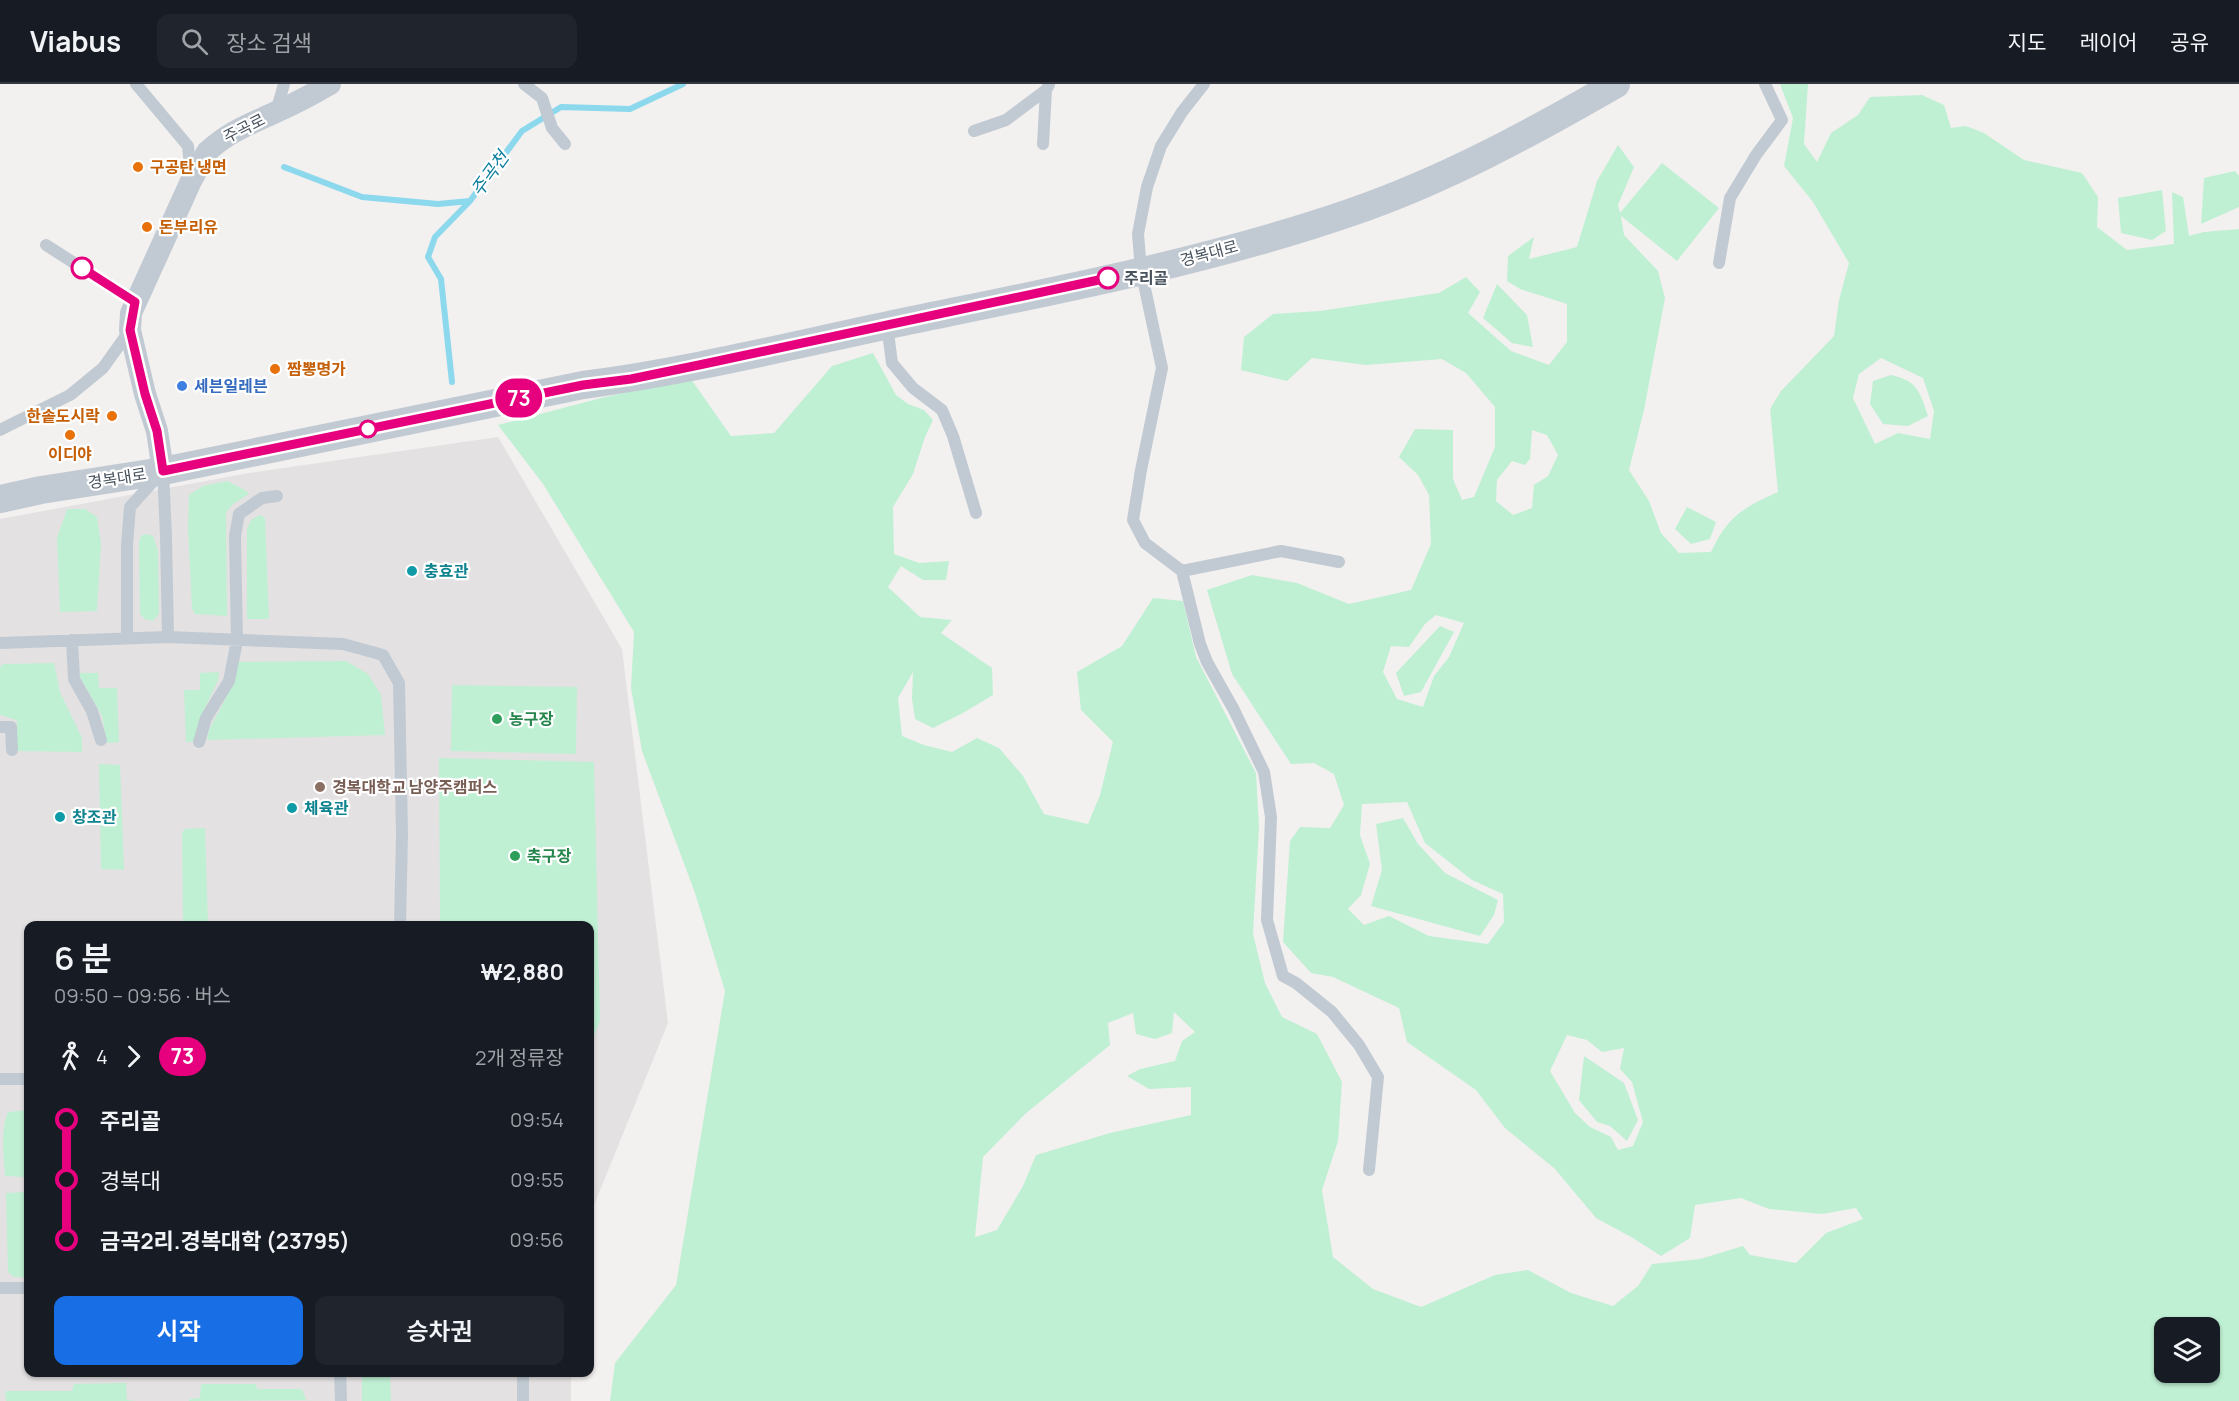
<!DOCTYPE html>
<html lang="ko">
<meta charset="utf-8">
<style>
body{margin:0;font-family:Manrope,"Noto Sans KR",sans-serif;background:#20242c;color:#f1f3f6;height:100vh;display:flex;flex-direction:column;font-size:22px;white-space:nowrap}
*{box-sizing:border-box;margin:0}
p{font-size:20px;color:#9ea1a6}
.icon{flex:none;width:33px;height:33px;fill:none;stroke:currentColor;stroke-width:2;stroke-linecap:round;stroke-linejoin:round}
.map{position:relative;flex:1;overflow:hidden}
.side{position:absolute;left:24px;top:837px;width:570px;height:456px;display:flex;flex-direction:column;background:#171b24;border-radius:12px;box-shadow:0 2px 4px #0004}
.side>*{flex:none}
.badge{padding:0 12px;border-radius:20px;font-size:21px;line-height:39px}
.buttons{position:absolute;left:2154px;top:1233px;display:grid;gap:12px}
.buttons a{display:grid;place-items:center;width:66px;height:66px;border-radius:12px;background:#171b24;box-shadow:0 2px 4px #0004;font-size:30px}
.map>.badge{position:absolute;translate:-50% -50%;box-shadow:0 0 0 3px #fff}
.legs{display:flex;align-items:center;gap:9px;height:66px;padding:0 30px;font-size:20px}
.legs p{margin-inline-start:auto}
.overview{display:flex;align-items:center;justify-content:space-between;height:102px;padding:0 30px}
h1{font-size:33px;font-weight:600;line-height:45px}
.action{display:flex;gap:12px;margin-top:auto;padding:12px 30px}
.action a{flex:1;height:69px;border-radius:12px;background:#186fe5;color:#fff;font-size:24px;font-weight:600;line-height:69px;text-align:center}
.action a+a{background:#20242c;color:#f1f3f6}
ul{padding:0 30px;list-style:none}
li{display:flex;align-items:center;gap:21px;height:60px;font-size:22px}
li i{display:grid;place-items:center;width:9px;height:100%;margin:0 8px;background:currentColor}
li i::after{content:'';width:15px;height:15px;margin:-8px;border:4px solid;border-radius:50%;background:#171b24}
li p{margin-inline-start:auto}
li:first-child i{background:linear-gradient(#0000 50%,currentColor 0)}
li:last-child i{background:linear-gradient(currentColor 50%,#0000 0)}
header{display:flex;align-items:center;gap:36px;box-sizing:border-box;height:84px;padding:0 30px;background:#171b24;border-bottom:2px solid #363941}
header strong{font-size:28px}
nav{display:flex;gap:33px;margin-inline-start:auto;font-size:21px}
.search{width:420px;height:54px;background:#20242c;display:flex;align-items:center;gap:15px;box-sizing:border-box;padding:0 21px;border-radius:12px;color:#9ea1a6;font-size:22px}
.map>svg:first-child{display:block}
</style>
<header>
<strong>Viabus</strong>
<div class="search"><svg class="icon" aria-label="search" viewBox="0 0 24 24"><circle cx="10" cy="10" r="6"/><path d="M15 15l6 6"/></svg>장소 검색</div>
<nav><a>지도</a><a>레이어</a><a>공유</a></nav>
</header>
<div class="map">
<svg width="2239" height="1317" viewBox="0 0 2239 1317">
<rect width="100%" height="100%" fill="#f3f0f0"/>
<path fill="#e4e1e2" d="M498 353 622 565 668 939 590 1131V842H28V1288L571 1289V1317H0V435L249 389Z"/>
<path fill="#bff0d3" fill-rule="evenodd" d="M1780 0H1808L1804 60 1817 78 1831 49 1858 31 1870 13 1922 11 1944 21 1951 44 1966 42 1984 49 2024 76 2082 89 2098 113 2097 143 2127 166 2174 160 2172 108 2183 113 2189 152 2204 148 2239 145V1317H610L615 1279 676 1201 725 907 695 809 642 667 631 604 634 548 543 400 498 341 605 313 691 295 731 352 774 349 832 282 873 269 896 311 908 320 924 326 933 336 925 353 913 390 893 423 894 470 919 479 949 477 946 496H923L901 482 888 503 920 533 952 536 941 549 992 584 993 611 963 629 933 644 915 635 912 615 913 588 898 614 902 652 924 661 952 668 977 654 999 664 1023 692 1044 730 1088 740 1100 711 1113 658 1081 626 1077 588 1122 562 1153 514 1183 517 1196 573 1256 689 1259 742 1253 850 1265 899 1282 933 1317 950 1342 998 1338 1057 1322 1106 1333 1173 1373 1205 1421 1223 1495 1191 1528 1186 1571 1209 1613 1222 1638 1202 1652 1180 1700 1175 1743 1162 1750 1171 1796 1179 1826 1149 1863 1135 1856 1124 1822 1130 1769 1125 1741 1114 1695 1121 1690 1154 1661 1172 1633 1154 1596 1134 1555 1085 1505 1044 1476 1006 1407 958 1399 924 1333 893 1311 889 1283 858 1290 757 1300 743 1330 744 1344 721 1334 690 1314 679 1291 680 1232 590 1207 506 1252 491 1297 499 1349 520 1411 506 1431 460 1429 411 1418 391 1399 373 1415 345 1453 346V395L1462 416 1474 413 1495 363V323L1466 289 1442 275 1366 281 1312 274 1287 297 1241 286 1244 253 1273 230 1320 227 1439 209 1466 193 1480 208 1468 229 1511 267 1549 281 1567 258V220L1520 205 1507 197 1508 172 1534 153 1529 175 1577 163 1597 97 1618 61 1634 83 1618 121 1620 129 1662 79 1719 124 1677 177 1621 132 1624 151 1658 187 1665 214 1644 326 1629 386 1649 417 1661 449 1679 469 1711 468C1727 433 1744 423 1778 408L1770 325 1781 307 1834 252 1839 216 1849 179 1813 118 1784 82 1793 34ZM1881 274 1923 294 1934 327 1930 355 1898 349 1875 360 1853 314 1859 290ZM1532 346 1547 351 1558 371 1548 392 1534 401 1532 424 1513 431 1496 417 1497 396 1512 377 1525 381 1530 375ZM1436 531 1464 539 1449 573 1434 592 1423 623 1397 615 1383 588 1391 562 1409 563 1425 540ZM1407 718 1425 759 1472 796 1503 810 1504 838 1488 860 1429 852 1389 832 1364 841 1348 825 1361 811 1370 780 1360 751 1362 720ZM1174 928 1195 948 1182 957 1175 977 1140 985 1127 992 1149 1005 1191 1003V1031L1110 1049 1036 1071 1023 1102 997 1146 975 1153 983 1073 1025 1030 1110 961 1108 939 1133 929 1136 950 1155 955 1172 949ZM1567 951 1587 956 1602 968 1624 964 1620 985 1632 998 1643 1038 1633 1062 1618 1066 1611 1053 1590 1043 1575 1029 1550 987ZM2164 1244H2210V1288H2164Z
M2235 87 2239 92V123L2201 140 2204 94Z
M2162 106 2166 147 2152 156 2121 149 2118 114Z
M1497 200 1527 231 1533 263 1512 259 1483 234Z
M1891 291C1918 297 1920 308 1928 332L1908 342 1883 340 1870 320 1873 297Z
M227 397 245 406 249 410 233 420 226 428 227 532 195 530 192 525 188 445 189 411 203 402Z
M1687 423 1716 438 1710 455 1691 460 1675 445Z
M67 425H85L97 433 101 460 97 527 60 528 57 454Z
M260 431 265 434 269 535H247V445L251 436Z
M146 450 153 452 158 467 159 530 153 537 145 535 140 530 139 458 141 452Z
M1440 542 1454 548 1421 608 1404 612 1396 589Z
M346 577 368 590 381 611 385 651 207 656 209 646 231 604 237 578Z
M54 579 60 608 82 654V668L17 667V636L0 631V583L3 580Z
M219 588 218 596 199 637 194 658H186L184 606H200V589Z
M78 589H98L99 604H117L119 658 107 659 102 632Z
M452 601 577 603 576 670 451 667Z
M439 674 594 678 600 937 590 962V842L440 841Z
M99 680 120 681 124 786 101 785Z
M1403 734 1418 760 1445 789 1498 816 1494 831 1480 852 1371 822 1382 786 1376 740Z
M205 744 208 841H183L182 749 185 745Z
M1584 972 1624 999 1638 1036 1627 1057 1610 1042 1597 1038 1579 1016Z
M28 1026V1093L5 1092C4 1073 0 1047 8 1028Z
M28 1108V1193H14L8 1188 6 1109Z
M362 1289H390L391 1317H362Z
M126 1299 127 1316 137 1317H6L5 1307H72L74 1300Z
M201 1300H256L257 1305H302L306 1316H324L189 1317V1315L200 1314Z"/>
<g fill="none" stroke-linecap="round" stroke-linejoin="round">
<path stroke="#8cd8ed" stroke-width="6" d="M284 83 362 113 438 120 470 117 522 47 561 23 630 25 683 0
M452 298 441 195 428 173 435 153 470 117"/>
<path stroke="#c1cad2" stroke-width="12" d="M136 0 188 62 191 93
M524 0 542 14 552 44 565 60
M1204 0 1182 28 1161 62 1147 103 1138 150 1141 186 1162 284 1141 386 1133 436 1145 459 1182 487 1200 560 1207 578 1234 626 1264 688 1271 733 1267 836 1283 892 1296 899 1332 928 1359 961 1378 993 1369 1086
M276 28 284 0
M974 47 1006 36 1046 6
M1043 60 1046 6 1049 1
M46 161 135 218
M1719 179 1730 114 1756 71 1782 36 1765 0
M887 241 892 279 913 304 942 326 953 352 976 429
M0 346 70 311 103 284 130 246
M163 387 166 452 168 553
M1182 487 1281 467 1339 478
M127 553V461L130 423 158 392
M72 556 74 595 92 627 101 656
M0 559 168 553 343 560 383 571 399 599 402 750 400 842
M0 643H11L12 666
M199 658 206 634 229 597 237 557 235 452 239 430 262 414 277 412
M0 995H28
M0 1204H28
M340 1288 341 1317
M523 1317V1288"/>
<path stroke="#c1cad2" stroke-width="22" d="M163 387 157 347 145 310 130 246 131 229 191 97 207 68C228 48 250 40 276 28 294 20 313 10 330 0"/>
<path stroke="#c1cad2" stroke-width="28" d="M0 415 41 406 163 387 583 301C691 287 797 260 903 238 1053 207 1207 178 1352 128 1445 96 1531 49 1616 0"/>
</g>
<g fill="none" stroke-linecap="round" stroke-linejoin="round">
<defs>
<path id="line-1" d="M82 184 135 218 130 246 145 310 157 347 163 387 583 301 631 295 699 281 1108 194"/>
</defs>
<use href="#line-1" stroke="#fff" stroke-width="14"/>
<use href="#line-1" stroke="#e6007e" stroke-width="9"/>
</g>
<g fill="#e8710a" stroke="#fff" stroke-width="2">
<circle cx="138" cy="83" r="6"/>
<circle cx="147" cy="143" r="6"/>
<circle cx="275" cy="285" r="6"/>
<circle cx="112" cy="332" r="6"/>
<circle cx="70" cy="351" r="6"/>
</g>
<g fill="#fff" stroke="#e6007e" stroke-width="3">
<circle cx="82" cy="184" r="10"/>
<circle cx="1108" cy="194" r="10"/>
<circle cx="368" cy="345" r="8"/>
</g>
<circle fill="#3f7fe0" stroke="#fff" stroke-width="2" cx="182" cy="302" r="6"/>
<g fill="#0f9aa8" stroke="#fff" stroke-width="2">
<circle cx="412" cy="487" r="6"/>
<circle cx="292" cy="724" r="6"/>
<circle cx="60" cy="733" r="6"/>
</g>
<g fill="#2e9e5b" stroke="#fff" stroke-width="2">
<circle cx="497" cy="635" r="6"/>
<circle cx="515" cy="772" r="6"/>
</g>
<circle fill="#8d6e63" stroke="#fff" stroke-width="2" cx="320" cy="703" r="6"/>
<g text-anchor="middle" stroke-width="4.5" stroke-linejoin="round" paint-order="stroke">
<g font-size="16" fill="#48535e" stroke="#fff">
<text transform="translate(244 44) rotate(-27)" y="6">주곡로</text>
<text transform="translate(1209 169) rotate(-15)" y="6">경복대로</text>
<text transform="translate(117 394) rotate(-9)" y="6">경복대로</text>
</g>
<g font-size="16" font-weight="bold" fill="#c56008" stroke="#fff" text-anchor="start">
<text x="150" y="89">구공탄 냉면</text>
<text x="159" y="149">돈부리유</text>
<text x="287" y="291">짬뽕명가</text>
<text x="100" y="338" text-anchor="end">한솥도시락</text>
<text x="70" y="376" text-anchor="middle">이디야</text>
</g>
<g font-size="16" font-weight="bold" fill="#48535e" stroke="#fff" text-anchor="start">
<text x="1124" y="200">주리골</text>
</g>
<g font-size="16" font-weight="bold" fill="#366cbe" stroke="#fff" text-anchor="start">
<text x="194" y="308">세븐일레븐</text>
</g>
<g font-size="16" font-weight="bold" fill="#0d838f" stroke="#fff" text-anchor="start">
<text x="424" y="493">충효관</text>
<text x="304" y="730">체육관</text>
<text x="72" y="739">창조관</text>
</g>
<g font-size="16" font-weight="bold" fill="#27864d" stroke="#fff" text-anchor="start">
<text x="509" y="641">농구장</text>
<text x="527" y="778">축구장</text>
</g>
<g font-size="16" font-weight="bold" fill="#785e54" stroke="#fff" text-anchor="start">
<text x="332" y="709">경복대학교 남양주캠퍼스</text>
</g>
<g font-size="18" font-style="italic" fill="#0c7e9e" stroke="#fff">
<text transform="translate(490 90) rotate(-54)" y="6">주곡천</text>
</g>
</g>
</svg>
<div class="buttons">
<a><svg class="icon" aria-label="layers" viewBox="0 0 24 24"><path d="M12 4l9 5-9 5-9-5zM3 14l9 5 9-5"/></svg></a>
</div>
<b class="badge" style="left:519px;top:314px;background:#e6007e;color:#fff">73</b>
<section class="side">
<div class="overview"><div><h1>6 분</h1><p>09:50 – 09:56 · 버스</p></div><b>₩2,880</b></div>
<div class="legs"><svg class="icon" aria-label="walk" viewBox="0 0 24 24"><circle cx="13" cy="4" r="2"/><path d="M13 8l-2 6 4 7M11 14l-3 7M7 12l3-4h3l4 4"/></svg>4<svg class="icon" aria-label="forward" viewBox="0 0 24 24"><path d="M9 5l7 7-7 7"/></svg><b class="badge" style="background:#e6007e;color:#fff">73</b><p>2개 정류장</p></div>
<ul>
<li><i style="color:#e6007e"></i><b>주리골</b><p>09:54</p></li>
<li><i style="color:#e6007e"></i><span>경복대</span><p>09:55</p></li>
<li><i style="color:#e6007e"></i><b>금곡2리.경복대학 (23795)</b><p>09:56</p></li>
</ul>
<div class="action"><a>시작</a><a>승차권</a></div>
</section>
</div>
